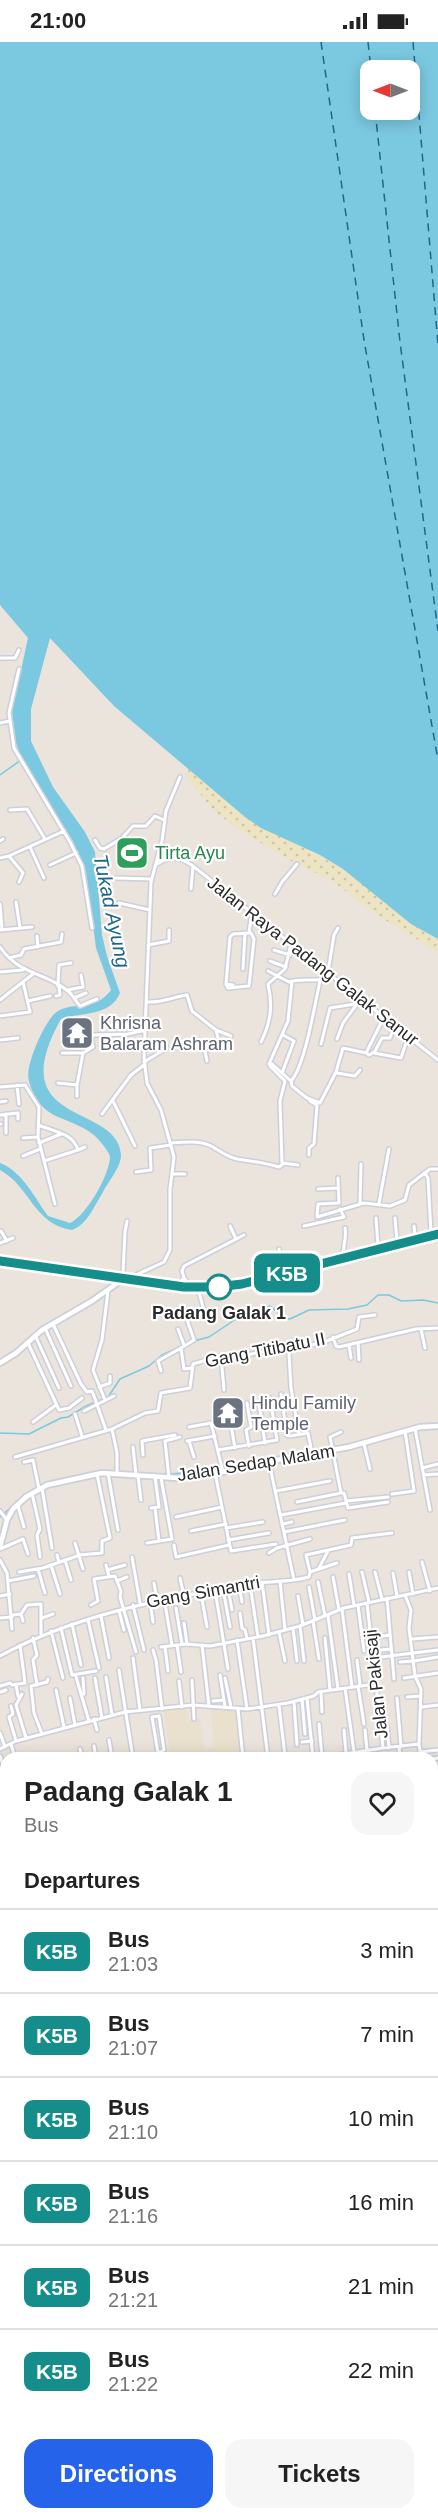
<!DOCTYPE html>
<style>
body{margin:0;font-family:Helvetica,sans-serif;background:#f6f6f6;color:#222;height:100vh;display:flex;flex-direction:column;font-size:22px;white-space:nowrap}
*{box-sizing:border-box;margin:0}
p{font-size:20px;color:#767676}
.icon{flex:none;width:33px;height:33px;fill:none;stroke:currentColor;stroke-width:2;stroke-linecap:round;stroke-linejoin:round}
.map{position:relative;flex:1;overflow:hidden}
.details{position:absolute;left:0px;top:1710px;width:438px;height:768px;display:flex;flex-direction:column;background:#fff;border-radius:18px 18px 0 0;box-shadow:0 3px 15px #0003}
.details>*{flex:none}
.badge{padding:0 12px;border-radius:9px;font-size:21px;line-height:39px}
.needle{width:39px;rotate:270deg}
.controls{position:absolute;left:360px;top:18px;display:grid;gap:12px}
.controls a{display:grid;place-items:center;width:60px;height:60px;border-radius:12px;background:#fff;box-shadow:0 3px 15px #0003;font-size:30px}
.map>.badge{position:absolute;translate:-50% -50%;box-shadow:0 0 0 3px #fff}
h2{padding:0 24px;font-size:22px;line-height:54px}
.round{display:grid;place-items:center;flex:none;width:63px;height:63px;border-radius:18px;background:#f6f6f6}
.summary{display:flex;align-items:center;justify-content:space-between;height:102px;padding:0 24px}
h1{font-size:28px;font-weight:800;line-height:45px}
.button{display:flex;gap:12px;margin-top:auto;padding:12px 24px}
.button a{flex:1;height:69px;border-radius:18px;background:#2563eb;color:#fff;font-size:24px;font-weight:800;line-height:69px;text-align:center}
.button a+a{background:#f6f6f6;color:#222}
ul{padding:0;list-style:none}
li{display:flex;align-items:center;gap:18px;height:84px;padding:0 24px;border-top:2px solid #e0e0e0}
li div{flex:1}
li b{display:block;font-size:22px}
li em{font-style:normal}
li .badge{min-width:66px;font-weight:700;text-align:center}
.status{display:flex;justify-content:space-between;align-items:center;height:42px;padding:0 30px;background:#fff;direction:ltr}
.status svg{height:16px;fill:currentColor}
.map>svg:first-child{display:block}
</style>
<div class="status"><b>21:00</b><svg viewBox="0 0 49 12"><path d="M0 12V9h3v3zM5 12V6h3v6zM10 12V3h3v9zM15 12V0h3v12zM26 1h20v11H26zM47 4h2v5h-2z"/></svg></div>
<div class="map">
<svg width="438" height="2478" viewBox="0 0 438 2478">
<defs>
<pattern id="sand-dots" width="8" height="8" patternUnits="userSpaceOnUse" patternTransform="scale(1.5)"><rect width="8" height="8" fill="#ece4c3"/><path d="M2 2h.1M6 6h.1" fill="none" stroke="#cbc4a8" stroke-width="1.8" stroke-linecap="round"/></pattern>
</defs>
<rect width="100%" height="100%" fill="#eae4dd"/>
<path fill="#eae0ce" d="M187 1665 189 1678 200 1677 204 1708 215 1705 210 1665 238 1667 243 1716H180L179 1713 170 1715 164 1668Z
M6 2095V2195H0V2096Z"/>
<path fill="url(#sand-dots)" d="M189 727 245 775 344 827 411 882 438 897V910L377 873 331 838 291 819 238 787 214 769 186 734Z"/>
<path fill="#7bc9e1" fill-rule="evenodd" d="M0 0H438V897L411 882 343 827 320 813 261 786 245 775 114 664 50 596 31 667V699L53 745 85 790 95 810 102 893 107 914 120 951C110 975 81 970 61 977 0 1086 118 1060 121 1113 121 1125 108 1140 103 1150 94 1164 88 1182 72 1188 33 1182 31 1145 0 1128V1121C23 1130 34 1155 48 1174L70 1181C87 1173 110 1132 110 1114 106 1105 95 1092 85 1087 62 1074 44 1076 32 1048 29 1041 27 1034 29 1026 31 1013 46 976 58 969 76 959 95 970 111 948L96 906 86 830 73 799 23 720 16 701 12 669 28 596 0 563ZM370 28H410V68H370Z"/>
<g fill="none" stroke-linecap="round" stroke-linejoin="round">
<path stroke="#7bc9e1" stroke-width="1.5" d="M0 733 21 718
M194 1299 209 1295 242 1273 270 1264 284 1276 290 1277 309 1268 348 1267 367 1263 378 1253H389L401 1259 423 1258 438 1261
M423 1383 436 1382
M0 1391 29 1392 61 1376 68 1375 86 1364 108 1355 120 1337 149 1324 162 1313 184 1303
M236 1424 261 1418 302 1411
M82 1433 100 1429
M162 1433 229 1426
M0 1475 22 1456
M432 1878 438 1871
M0 1969 6 1967
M0 2311 6 2310"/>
<path stroke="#7bc9e1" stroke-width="4.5" d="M0 2066 6 2065"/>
<path stroke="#1c688b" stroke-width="1.5" stroke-dasharray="8 6" stroke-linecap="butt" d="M321 0 364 298 438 718
M368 0 371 28
M413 0 438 303
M375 68 400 300 438 589"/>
<defs>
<path id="street" d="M0 616H15L19 608
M19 627 9 671 14 706 70 800 82 824 92 886
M0 681 10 679
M10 768 27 767 45 797
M95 798 100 806 104 807 122 796 133 784H146L155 774 164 778
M0 799 3 797
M30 805 44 836
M9 814 23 831 19 840
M0 816 9 814 64 789
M157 822C170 813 180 815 193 824L438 1018
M50 823 76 811
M116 836 151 837
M191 847 193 824
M275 852 282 840 297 822
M16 860 20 886
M119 861 150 868
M0 862 2 888
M0 888 32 885
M249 890 252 871
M37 894 38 905
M148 903 169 899V888
M0 905C20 934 46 930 68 949 73 953 76 960 80 964L97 957
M274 908 290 913
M9 916 21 913 24 907 61 900 62 892
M270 919 286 925
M243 927 245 891
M268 929 289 940C303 935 319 942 331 933
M0 930 23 928
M328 930 334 893 338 886
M226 942 228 946 249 944 254 897 251 891 233 892 230 895 226 942 233 943
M58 944 59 923 71 921
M67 948 83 945 81 933
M56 954 60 953 59 944
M74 956 86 951
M0 958 33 932
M28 959 50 954
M147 960C163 961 172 955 187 953L192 969 216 988 231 994
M0 974 30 970 23 940
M394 983 390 996H382L374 1011 401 1016 408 995
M337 997 343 981 357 962
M0 998 18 996
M261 1000C271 980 273 963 268 942L285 927 291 902
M321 1002 330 966 355 962 361 957
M374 1010 369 1013 366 1011 384 975
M62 1011H83L93 1005 91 996 93 993 128 992 146 988
M207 1019 205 1009 220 1004 216 988
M144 1020 167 1006
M269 1022 288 979 292 939
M270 1024 272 1022 291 1039 292 1044 307 1056 320 1061 336 1030 343 1006 366 1011
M270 1024 285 1039 280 1059 282 1121 298 1123
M282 1031 294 999 283 993
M337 1031 355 1034 360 1028
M291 1039C305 1024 315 961 320 939
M58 1041 77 1043 83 1011
M17 1043 19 1062
M0 1045 25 1043 39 1065 38 1095 55 1162
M77 1054V1043
M113 1059 135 1104
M0 1060 6 1059
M102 1072 131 1033 144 1023
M0 1073 18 1071V1077
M0 1082H1
M38 1083C53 1089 73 1091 78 1108L44 1119
M6 1091V1072
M23 1096 38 1095
M39 1101 61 1092
M171 1101C183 1100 201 1098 213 1105 221 1110 227 1115 237 1117 252 1119 265 1121 279 1125L283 1122
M78 1108 85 1105
M309 1113V1106L314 1102 317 1063 310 1059
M23 1114 40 1107
M136 1130 151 1128 150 1106 171 1103
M425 1131 428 1136 431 1191
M173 1132H185
M338 1136 339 1161
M318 1147 337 1146
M339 1161 318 1162 317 1175 364 1161 390 1164 405 1158 409 1143 430 1127H438
M379 1161 389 1107
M360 1162 361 1122
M376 1176 378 1204
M395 1176 397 1199
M230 1184 236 1197
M304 1184 344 1175 340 1167
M414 1184 415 1195
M1 1189 7 1199
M0 1201 13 1196
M279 1207 283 1229
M343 1213C343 1203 347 1197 345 1186
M123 1231 125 1190 127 1179
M184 1236 188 1241
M135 1237 138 1232 164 1220 170 1208V1147L174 1115 161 1068 147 1041 144 1015 151 840 162 799 166 769 180 735
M180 1241 184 1236 182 1229 184 1224 244 1193
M198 1247 207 1279
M185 1272 194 1298 181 1306 184 1327 191 1326
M53 1282 81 1342 87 1350 92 1349 94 1354 106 1388
M45 1286 71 1344
M178 1287 184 1303
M421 1287 425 1306
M35 1293 59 1346
M333 1295 336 1304 339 1305 416 1287 438 1286
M28 1301 59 1368 69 1366 82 1356
M358 1301 359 1318
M349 1303 351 1316
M289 1312 291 1346 299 1392
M221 1314 224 1348
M161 1329 158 1319 181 1306
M99 1345 110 1341V1334
M281 1352 287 1393 290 1394 308 1391 312 1411
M105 1358 93 1328 102 1298 108 1249
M227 1361 235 1406
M247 1361 251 1385 246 1388 249 1404
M259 1362 265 1401
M84 1369 114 1354
M75 1372 82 1394
M33 1380 56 1363
M189 1385 211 1381 223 1430
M415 1386 430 1468
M112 1387 117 1411V1431
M341 1390 330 1395 341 1451H344L348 1466 388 1460
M187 1399 215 1394
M189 1399 194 1415
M364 1402 370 1427
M133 1405 136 1433
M218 1408 277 1398 270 1356
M143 1413 142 1399 175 1393
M15 1415 112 1387 145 1371 158 1369 161 1351 190 1346 193 1322 220 1314 238 1315 284 1305 319 1302 357 1287 359 1275 375 1273
M24 1420 33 1418 39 1447
M269 1420 294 1538
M422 1426 438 1422
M108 1431 118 1488
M215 1431 231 1509 276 1502
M424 1433 438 1432
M138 1434 141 1458
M169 1436 165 1399 180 1395
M42 1446 52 1506
M276 1449 330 1439
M32 1451 40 1487 37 1493 40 1515
M392 1452 414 1449 405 1389
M346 1459 388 1455
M297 1460 341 1451
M18 1464 24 1485
M151 1466 159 1465 155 1435
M155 1466 159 1499
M0 1469 7 1478
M281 1473 346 1461
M176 1475 222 1465
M282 1482 292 1480
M226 1486 263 1480
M191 1489 226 1482
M284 1490 345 1478
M228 1498 269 1491
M75 1501 83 1527
M147 1501 172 1497 161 1436
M174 1503 176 1515 229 1503
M0 1507 23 1497 28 1512
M269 1511 277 1506 310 1497
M57 1513 59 1520
M132 1515 140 1561
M0 1518 7 1531 12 1587
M65 1518 71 1538
M422 1520 430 1549
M51 1523 60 1552
M106 1523 109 1534
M319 1526 328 1509
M38 1527 45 1551
M107 1528 125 1523
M19 1530 43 1526 80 1513 102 1511V1499L110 1496 97 1432
M310 1530 306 1513 351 1503 352 1496 392 1491
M362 1530 369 1560
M375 1530 382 1557
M409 1530 413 1552
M393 1531 397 1554
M349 1532 354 1563
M333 1535 339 1568
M180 1536 184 1554
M8 1539 34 1534
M117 1539 127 1535
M280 1539 285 1588
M262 1540 269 1593
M318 1540 325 1574
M154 1541 157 1558
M250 1542 258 1595
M239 1543 242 1560
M309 1545 315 1578
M228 1546 232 1568
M223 1547 230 1585
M215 1548 228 1627
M201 1552 207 1585
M405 1553 411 1568 409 1586 415 1634 421 1647 419 1702 421 1716
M0 1554 10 1552
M298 1554 303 1583
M164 1556 172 1603
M387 1556 394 1637
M150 1560 153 1580
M367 1561 383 1706 419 1702
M91 1563 98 1559 94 1537 115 1534 121 1549 120 1555 136 1610
M133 1563 144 1608
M358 1563 364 1609
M176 1566 182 1602
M342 1567 352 1645
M119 1569 124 1588
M240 1571 242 1586 245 1588 247 1596
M21 1572 27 1563 41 1562V1593
M12 1573 21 1572 23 1579
M101 1574 109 1616
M328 1574 338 1647
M0 1576 12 1575
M42 1576 53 1572
M88 1578 99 1626
M313 1579 319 1617
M184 1581 187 1602
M72 1582 81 1623
M300 1584 304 1619
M61 1586 72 1633 96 1629
M293 1586 297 1619
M51 1589 63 1636
M279 1590 285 1619
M377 1595 390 1593
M33 1596 37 1613 33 1618 37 1643
M253 1596 268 1716
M325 1596 330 1648
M412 1597 438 1595
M237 1598 247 1667
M177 1603 181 1630
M202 1603 209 1664
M161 1605 186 1602 210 1604 263 1594 300 1584 344 1566 438 1546
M165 1605 168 1629
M153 1608 156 1618 162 1667
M381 1608 391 1607
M0 1614C75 1573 158 1558 241 1543 264 1539 287 1541 309 1535L310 1530 337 1521
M133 1616 140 1668
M373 1616 438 1608
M357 1618 360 1643
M414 1619 438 1615
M400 1620 414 1619
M119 1628 133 1716
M220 1633 225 1665
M76 1635 89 1679
M106 1635 112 1673
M83 1636 84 1652
M95 1636 102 1676
M225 1636 231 1665
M404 1636 438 1631
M192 1638 194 1677
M179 1639 182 1665
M16 1643 18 1654
M0 1644 10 1641 12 1643 25 1641 20 1603
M358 1644 364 1682
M345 1646 354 1710
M56 1648 64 1685
M1 1650 6 1648
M321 1650 322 1670
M22 1652 16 1663 26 1696
M407 1655 421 1654
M70 1656 75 1683
M307 1656 313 1716
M397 1656 401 1705
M302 1657 305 1692
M213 1659 224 1658
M294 1660 297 1703
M279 1663 285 1714
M11 1664 13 1672 9 1675 16 1699
M422 1665 438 1663
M238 1667 243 1716
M159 1674 164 1708 158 1711 152 1675Z
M94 1677 97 1688
M319 1682 322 1715
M387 1684 389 1706
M344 1688 346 1711
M365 1688 367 1708
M0 1691 5 1705
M42 1692 34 1671 31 1644 47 1640 48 1637
M109 1698 112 1716
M302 1700 312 1699
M11 1702 15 1716
M94 1704 96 1716
M399 1705 400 1716
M0 1707 16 1699 125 1670 193 1663 247 1667 288 1661 314 1654 318 1650 375 1642
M80 1707 82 1716
M420 1710 438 1708
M0 1714 6 1732
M318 1716 383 1706
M405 1716 412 1715
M432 1717 438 1716
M432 1727 438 1725
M432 1745 438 1744
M0 1771 4 1770 2 1760
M0 1787 6 1786
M0 1831H6
M0 1841 6 1840
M0 1862 6 1860
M432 1867 438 1864
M0 1878 6 1879
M0 1895H6
M0 1935H6
M432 1952 436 1881
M432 1972H438
M432 2029H438
M432 2086H438
M0 2195H6
M0 2209 3 2234H6
M432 2247H438
M2 2295V2274
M5 2395V2416
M436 2460 438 2380
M47 2472 48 2478
M177 2472 178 2478
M305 2472V2478
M315 2472V2478
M365 2472V2478
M101 2478V2472
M218 2478V2472
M225 2478 226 2472
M244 2478V2472
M282 2478V2472
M293 2478 294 2472
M324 2478 325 2473 336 2474
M336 2478 338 2472"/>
<path id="secondary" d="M0 1321 16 1311 42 1288 92 1259 116 1242 123 1232
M0 1505 7 1478 13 1467 26 1455 47 1443 102 1431 178 1436 223 1430 260 1421 349 1405 420 1385 438 1384
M432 1810 438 1808
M0 2048H6
M432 2112H438
M0 2274H6
M432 2355H438
M0 2357 6 2355
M136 2475 157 2478
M4 2478 18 2472"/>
<path id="highway" d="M0 1219 184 1245H217L242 1242 438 1192"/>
</defs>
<use href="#street" stroke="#cccfda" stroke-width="6"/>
<use href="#secondary" stroke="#cccfda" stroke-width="8"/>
<use href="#highway" stroke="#c3c3c3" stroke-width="10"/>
<use href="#street" stroke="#fff" stroke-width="3"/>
<use href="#secondary" stroke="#fff" stroke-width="4.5"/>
<use href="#highway" stroke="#ec9c66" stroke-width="7"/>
</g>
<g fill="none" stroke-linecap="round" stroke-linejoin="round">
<defs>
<path id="line" d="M0 1219 184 1245H217L242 1242 438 1192"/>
</defs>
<use href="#line" stroke="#fff" stroke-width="14"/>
<use href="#line" stroke="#158d8b" stroke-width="9"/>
</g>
<defs>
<symbol id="stadium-square" viewBox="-11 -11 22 22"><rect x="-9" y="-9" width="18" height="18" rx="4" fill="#2e9e5b" stroke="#fff"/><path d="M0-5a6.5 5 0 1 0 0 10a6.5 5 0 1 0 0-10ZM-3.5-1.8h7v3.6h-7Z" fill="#fff"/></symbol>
<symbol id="temple-square" viewBox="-11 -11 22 22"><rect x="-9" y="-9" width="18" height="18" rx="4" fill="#6b7280" stroke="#fff"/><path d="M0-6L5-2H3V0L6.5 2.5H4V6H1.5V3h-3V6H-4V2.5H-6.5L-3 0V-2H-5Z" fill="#fff"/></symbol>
</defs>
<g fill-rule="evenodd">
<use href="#stadium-square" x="113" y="792" width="38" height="38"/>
<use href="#temple-square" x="58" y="972" width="38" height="38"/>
<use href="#temple-square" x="209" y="1352" width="38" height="38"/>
</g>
<circle fill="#fff" stroke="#158d8b" stroke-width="3" cx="219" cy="1245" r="12"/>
<g text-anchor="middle" stroke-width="4.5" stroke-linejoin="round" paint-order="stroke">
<g font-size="18" fill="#27864d" stroke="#fff" text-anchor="start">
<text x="155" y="817">Tirta Ayu</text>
</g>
<g font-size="18" fill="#2a2a2a" stroke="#fff">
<text transform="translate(313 919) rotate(38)" y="6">Jalan Raya Padang Galak Sanur</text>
<text transform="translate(265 1308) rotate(-11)" y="6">Gang Titibatu II</text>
<text transform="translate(256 1421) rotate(-9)" y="6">Jalan Sedap Malam</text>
<text transform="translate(203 1550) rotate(-10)" y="6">Gang Simantri</text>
<text transform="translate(376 1642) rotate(-96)" y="6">Jalan Pakisaji</text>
</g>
<g font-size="18" fill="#5b616d" stroke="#fff" text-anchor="start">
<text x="100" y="987">Khrisna<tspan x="100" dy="21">Balaram Ashram</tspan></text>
<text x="251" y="1367">Hindu Family<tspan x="251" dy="21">Temple</tspan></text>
</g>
<g font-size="18" font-weight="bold" fill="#2a2a2a" stroke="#fff">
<text x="219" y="1277">Padang Galak 1</text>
</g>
<g font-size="20" font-style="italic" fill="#1c688b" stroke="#fff">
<text transform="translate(112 869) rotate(78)" y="7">Tukad Ayung</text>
</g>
</g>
</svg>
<div class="controls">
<a><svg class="needle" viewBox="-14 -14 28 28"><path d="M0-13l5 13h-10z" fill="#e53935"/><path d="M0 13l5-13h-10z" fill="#767676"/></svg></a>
</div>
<b class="badge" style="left:287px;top:1231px;background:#158d8b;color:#fff">K5B</b>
<section class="details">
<div class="summary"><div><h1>Padang Galak 1</h1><p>Bus</p></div><a class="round"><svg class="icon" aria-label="heart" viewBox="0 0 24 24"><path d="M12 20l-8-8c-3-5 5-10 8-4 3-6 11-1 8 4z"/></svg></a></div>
<h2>Departures</h2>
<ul>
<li><span class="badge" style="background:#158d8b;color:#fff">K5B</span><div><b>Bus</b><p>21:03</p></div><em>3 min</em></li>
<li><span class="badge" style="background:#158d8b;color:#fff">K5B</span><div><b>Bus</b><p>21:07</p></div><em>7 min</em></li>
<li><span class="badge" style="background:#158d8b;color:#fff">K5B</span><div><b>Bus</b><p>21:10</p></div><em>10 min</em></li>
<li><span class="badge" style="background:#158d8b;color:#fff">K5B</span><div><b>Bus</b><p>21:16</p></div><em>16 min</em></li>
<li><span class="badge" style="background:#158d8b;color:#fff">K5B</span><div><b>Bus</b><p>21:21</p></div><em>21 min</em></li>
<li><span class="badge" style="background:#158d8b;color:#fff">K5B</span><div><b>Bus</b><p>21:22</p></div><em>22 min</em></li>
</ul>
<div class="button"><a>Directions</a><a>Tickets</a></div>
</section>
</div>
